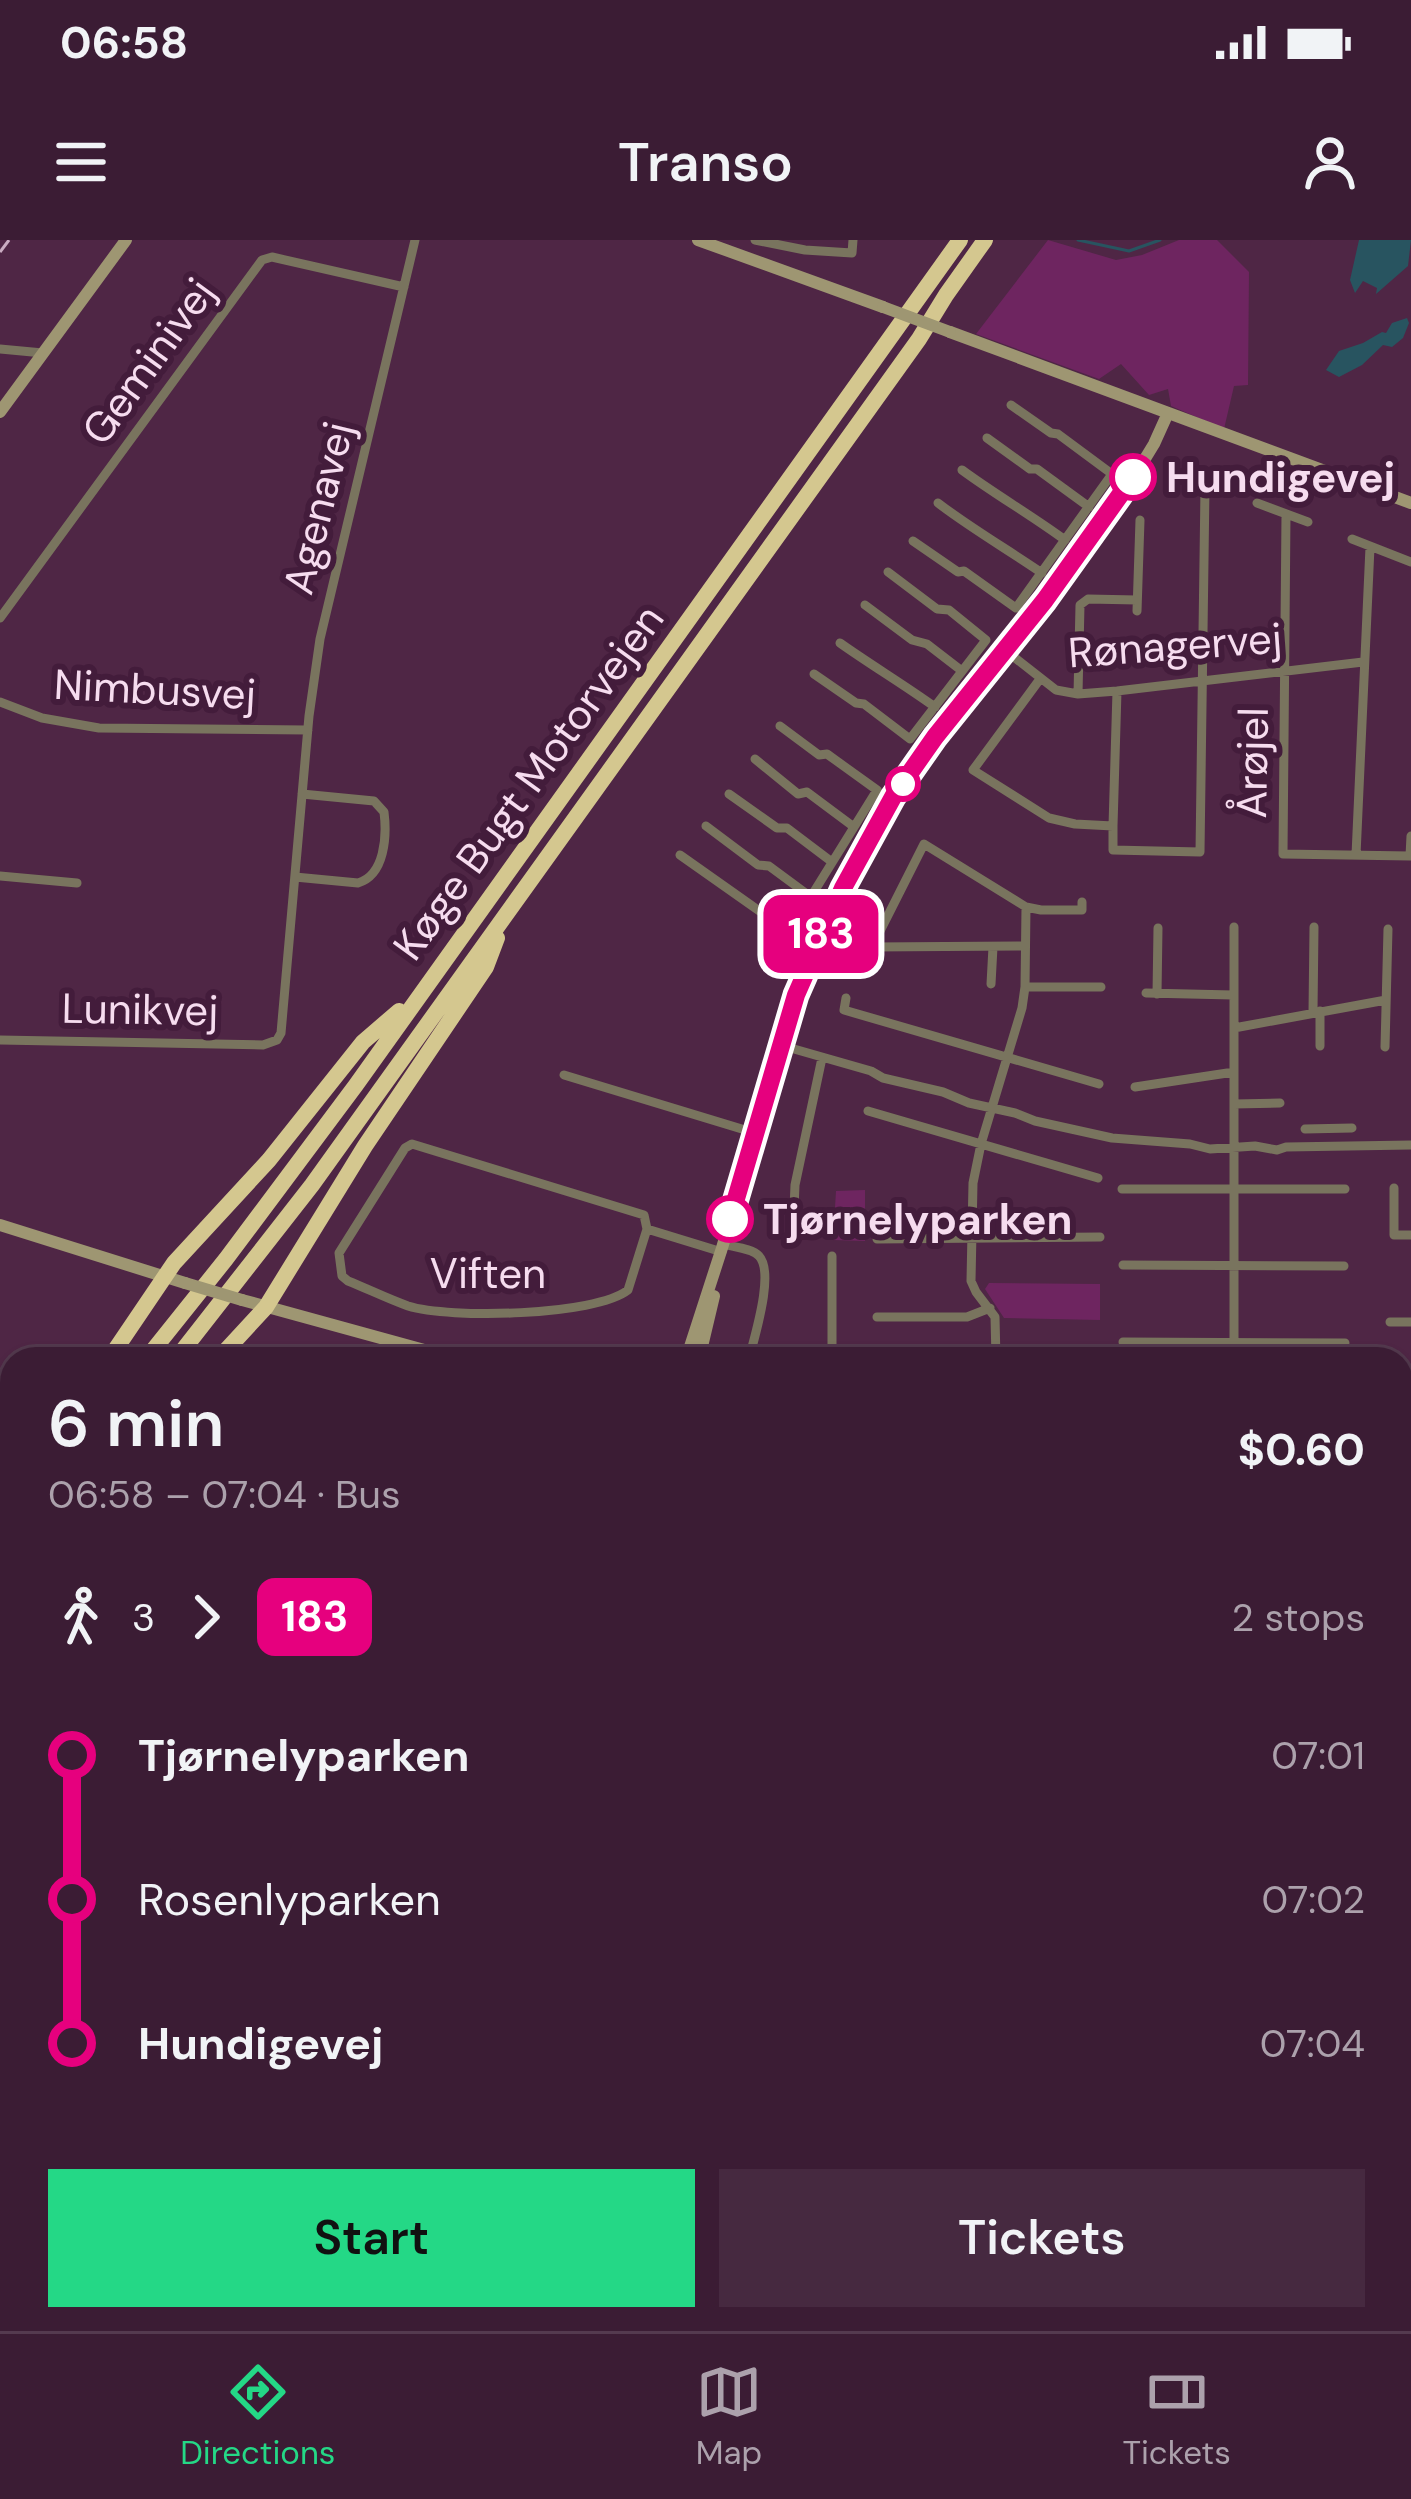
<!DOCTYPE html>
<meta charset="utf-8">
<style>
body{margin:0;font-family:"DM Sans",sans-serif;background:#462940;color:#f1f3f6;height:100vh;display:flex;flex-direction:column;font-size:45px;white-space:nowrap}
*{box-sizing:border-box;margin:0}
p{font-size:39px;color:#aca1ac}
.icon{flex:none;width:66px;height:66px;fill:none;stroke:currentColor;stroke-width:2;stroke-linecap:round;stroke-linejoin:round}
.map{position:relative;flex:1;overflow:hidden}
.drawer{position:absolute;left:0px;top:1107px;width:1413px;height:984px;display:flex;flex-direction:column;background:#3b1c34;border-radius:36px 36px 0 0;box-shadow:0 3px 9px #0004,0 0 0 3px #543a4f}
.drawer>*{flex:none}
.badge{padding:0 24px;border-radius:18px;font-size:42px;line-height:78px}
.map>.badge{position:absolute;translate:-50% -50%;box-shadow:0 0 0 6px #fff}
.legs{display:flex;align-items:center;gap:18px;height:132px;padding:0 48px;font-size:39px}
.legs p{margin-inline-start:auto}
.overview{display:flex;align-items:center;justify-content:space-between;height:204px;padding:0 48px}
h1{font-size:66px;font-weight:600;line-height:90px}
.action{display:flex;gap:24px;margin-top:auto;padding:24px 48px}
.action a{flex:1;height:138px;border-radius:0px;background:#24d886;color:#111;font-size:48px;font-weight:600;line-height:138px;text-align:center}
.action a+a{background:#462940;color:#f1f3f6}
ul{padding:0 48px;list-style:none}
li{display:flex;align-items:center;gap:42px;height:144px;font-size:45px}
li i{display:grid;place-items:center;width:18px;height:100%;margin:0 15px;background:currentColor}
li i::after{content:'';width:30px;height:30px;margin:-15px;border:9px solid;border-radius:50%;background:#3b1c34}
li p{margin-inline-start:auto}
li:first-child i{background:linear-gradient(#0000 50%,currentColor 0)}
li:last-child i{background:linear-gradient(currentColor 50%,#0000 0)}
.status{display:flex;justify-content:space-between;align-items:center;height:84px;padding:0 60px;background:#3b1c34;direction:ltr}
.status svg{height:33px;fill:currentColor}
header{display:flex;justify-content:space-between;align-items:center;height:156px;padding:0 48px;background:#3b1c34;font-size:54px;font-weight:600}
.dock{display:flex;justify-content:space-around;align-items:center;height:168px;border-top:3px solid #543a4f;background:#3b1c34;font-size:33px;color:#aca1ac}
.dock a{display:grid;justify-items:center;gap:6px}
.dock .active{color:#24d886}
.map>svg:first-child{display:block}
</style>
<div class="status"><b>06:58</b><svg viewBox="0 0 49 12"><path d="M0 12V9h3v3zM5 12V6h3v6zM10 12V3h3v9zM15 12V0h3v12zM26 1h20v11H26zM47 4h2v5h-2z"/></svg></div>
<header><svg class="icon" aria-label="menu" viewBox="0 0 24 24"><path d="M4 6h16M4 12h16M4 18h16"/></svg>Transo<svg class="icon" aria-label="person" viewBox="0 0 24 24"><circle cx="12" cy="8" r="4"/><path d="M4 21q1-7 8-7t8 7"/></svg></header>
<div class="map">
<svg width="1411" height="2091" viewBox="0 0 1411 2091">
<rect width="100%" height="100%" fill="#4f2645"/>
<path fill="#6e2560" d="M1048 0 1116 20 1142 15 1179 0H1217L1249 32 1248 145 1234 146 1224 189 1171 166 1168 149 1149 155 1121 124 1099 139 976 94Z
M865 950V1001L833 1000 836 951Z
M989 1043 1100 1044V1080L1004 1078 985 1049Z
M12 1816V2054H7L0 2091V1821Z
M105 2079H547L546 2091H98Z"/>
<path fill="#285460" d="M1359 0H1411L1408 26 1376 54 1377 48 1363 41 1355 53 1350 40Z
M1407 78 1409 83 1403 98 1392 107 1383 105 1362 125 1339 137 1326 130 1339 111 1363 103 1382 92 1386 93 1392 83Z
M12 1865V1993L0 2000V1871Z"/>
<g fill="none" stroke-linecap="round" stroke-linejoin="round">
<path stroke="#285460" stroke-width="3" d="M1078 0 1129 11 1160 0"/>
<path stroke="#79745e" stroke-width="9" d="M755 0 805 10 852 13 853 0
M0 109 43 113
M987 198 1030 229H1037L1089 267
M962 230C996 255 1031 275 1065 300
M938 263C972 289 1007 309 1042 333
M1257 263 1308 282
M1286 274 1283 614 1410 616 1411 596
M1352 299 1411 322
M913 301 958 332 964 331 1016 368 1112 234 1058 194 1051 193 1011 165
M865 365 912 400 927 404 962 431
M1137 371 1140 280
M0 378 262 20 272 17 404 47
M840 403C871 425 903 444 935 467
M1005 410 1056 450 1078 454 1117 451 1363 422
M814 434 856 463 864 464 910 499 986 400 949 370 937 369 888 332
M1040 439 973 530 1049 578 1075 584 1113 586 1117 451
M1078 454 1080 365 1088 359 1137 360
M0 462 42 478 99 488 308 490
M755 519 798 554 807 552 854 587
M729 554 777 588H787L832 622
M706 586 758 625 769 626 811 657
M1113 586V610L1200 612 1205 247 1221 252
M680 615 789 692 877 550 827 514 819 515 780 486
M1356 615 1370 307
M0 636 77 643
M295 637 358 643C385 635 387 596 384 572L374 561 302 554
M1234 687V1119
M1024 706 872 707 924 604 1026 667 1041 670H1082V662
M991 744 993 707
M1025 747H1101
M1146 753 1233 755
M1157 754 1158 688
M846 758 844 770 1099 844
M1320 771V806
M1313 772 1314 687
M1234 788 1386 760
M0 800 263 805 277 800 281 793 309 476 320 399 415 0
M780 805 871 831 883 838 943 852 969 863 1015 873 1035 881 1112 898 1190 904 1210 909 1255 906 1277 910 1286 907 1411 905
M1385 807 1388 689
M564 835 755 893
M1135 847 1234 832
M1234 864 1280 863
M868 871 1098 938
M1305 889 1352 888
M412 904 644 975 647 989 628 1050C595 1076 449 1079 408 1066 388 1059 368 1049 348 1041L342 1036 339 1013 405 908Z
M1394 948V995H1411
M1122 949H1345
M647 989 722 1012
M793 993 795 945 822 818
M877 999 1100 997
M723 1004C733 1007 752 1008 759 1016 775 1033 754 1098 749 1119
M1123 1025 1344 1026
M877 1077H967L990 1068
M1390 1082H1411
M1123 1102 1345 1103
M832 1119V1016
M996 1119 995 1077 976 1052 971 1041 973 943 981 904 1022 768 1025 747 1026 667
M1401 1170H1411V1249
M0 1458 12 1447
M0 1482 12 1470
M0 1597 12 1592
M0 1629 12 1657
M1408 1641H1411
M0 1719 12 1744
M1401 1775H1411
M0 1776 12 1771
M962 2079 981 2080
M1055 2090 1064 2091
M684 2091 685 2079
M881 2091 882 2079
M1243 2091 1328 2083V2079"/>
<path stroke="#9e9672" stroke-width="12" d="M698 0 883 67
M950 92 1411 263
M0 172 126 0
M0 985 185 1043
M242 1060 457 1119
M686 1119 722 1008 797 755 843 648 893 557 935 497 1045 360 1129 245 1154 204 1168 173
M699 1119 714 1056
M1401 1294H1411
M558 2091 559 2079"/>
<path stroke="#d4c78f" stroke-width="16" d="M109 1119 174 1023 269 920 363 802 399 771
M146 1119 226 1019 356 845 960 0
M176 1119 312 945 919 99 946 55 985 0
M218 1119 266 1067 365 906 486 727 497 698
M0 1263 12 1249
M0 1290 12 1277
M0 1326 12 1312"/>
<path stroke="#caacc2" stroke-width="3" stroke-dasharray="24 12" stroke-linecap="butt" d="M0 12 9 0"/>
<path stroke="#9e9672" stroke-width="12" d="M883 67 950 92
M185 1043 242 1060"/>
</g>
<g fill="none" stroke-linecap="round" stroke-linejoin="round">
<defs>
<path id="line-1" d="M730 979 796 755 843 648 893 557 935 497 1045 360 1133 237"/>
</defs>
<use href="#line-1" stroke="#fff" stroke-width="27"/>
<use href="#line-1" stroke="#e6007e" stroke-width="18"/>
</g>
<g fill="#fff" stroke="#e6007e" stroke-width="6">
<circle cx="1133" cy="237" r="21"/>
<circle cx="903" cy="544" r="15"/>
<circle cx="730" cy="979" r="21"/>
</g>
<g text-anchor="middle" stroke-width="12" stroke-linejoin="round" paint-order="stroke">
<g font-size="42" fill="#f6dcef" stroke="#431c3b">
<text transform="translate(148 121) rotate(-54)" y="15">Geminivej</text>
<text transform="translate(318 268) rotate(-76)" y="15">Agenavej</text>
<text transform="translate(1175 405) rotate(-4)" y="15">Rønagervej</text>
<text transform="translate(155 449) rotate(3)" y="15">Nimbusvej</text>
<text transform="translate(1252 523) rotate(-89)" y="15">Årøjel</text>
<text transform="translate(528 542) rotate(-54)" y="15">Køge Bugt Motorvejen</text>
<text transform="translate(140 769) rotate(1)" y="15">Lunikvej</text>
<text x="488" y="1048">Viften</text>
</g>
<g font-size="42" font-weight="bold" fill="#f6dcef" stroke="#431c3b" text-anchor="start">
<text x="1166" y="252">Hundigevej</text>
<text x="763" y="994">Tjørnelyparken</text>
</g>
</g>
</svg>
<b class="badge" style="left:821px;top:694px;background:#e6007e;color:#fff">183</b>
<section class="drawer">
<div class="overview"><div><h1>6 min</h1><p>06:58 – 07:04 · Bus</p></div><b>$0.60</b></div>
<div class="legs"><svg class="icon" aria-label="walk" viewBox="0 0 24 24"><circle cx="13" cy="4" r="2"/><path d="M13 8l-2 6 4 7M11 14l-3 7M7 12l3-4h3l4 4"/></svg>3<svg class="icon" aria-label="forward" viewBox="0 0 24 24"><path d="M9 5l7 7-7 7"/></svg><b class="badge" style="background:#e6007e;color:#fff">183</b><p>2 stops</p></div>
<ul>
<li><i style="color:#e6007e"></i><b>Tjørnelyparken</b><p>07:01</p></li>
<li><i style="color:#e6007e"></i><span>Rosenlyparken</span><p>07:02</p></li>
<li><i style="color:#e6007e"></i><b>Hundigevej</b><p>07:04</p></li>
</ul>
<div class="action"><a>Start</a><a>Tickets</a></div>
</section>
</div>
<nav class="dock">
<a class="active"><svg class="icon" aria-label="directions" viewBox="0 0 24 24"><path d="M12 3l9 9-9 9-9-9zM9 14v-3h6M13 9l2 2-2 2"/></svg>Directions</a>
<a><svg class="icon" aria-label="map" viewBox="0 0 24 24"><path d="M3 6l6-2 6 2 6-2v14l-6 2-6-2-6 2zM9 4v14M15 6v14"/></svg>Map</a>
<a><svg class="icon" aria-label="tickets" viewBox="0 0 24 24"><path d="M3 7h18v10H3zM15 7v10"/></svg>Tickets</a>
</nav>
